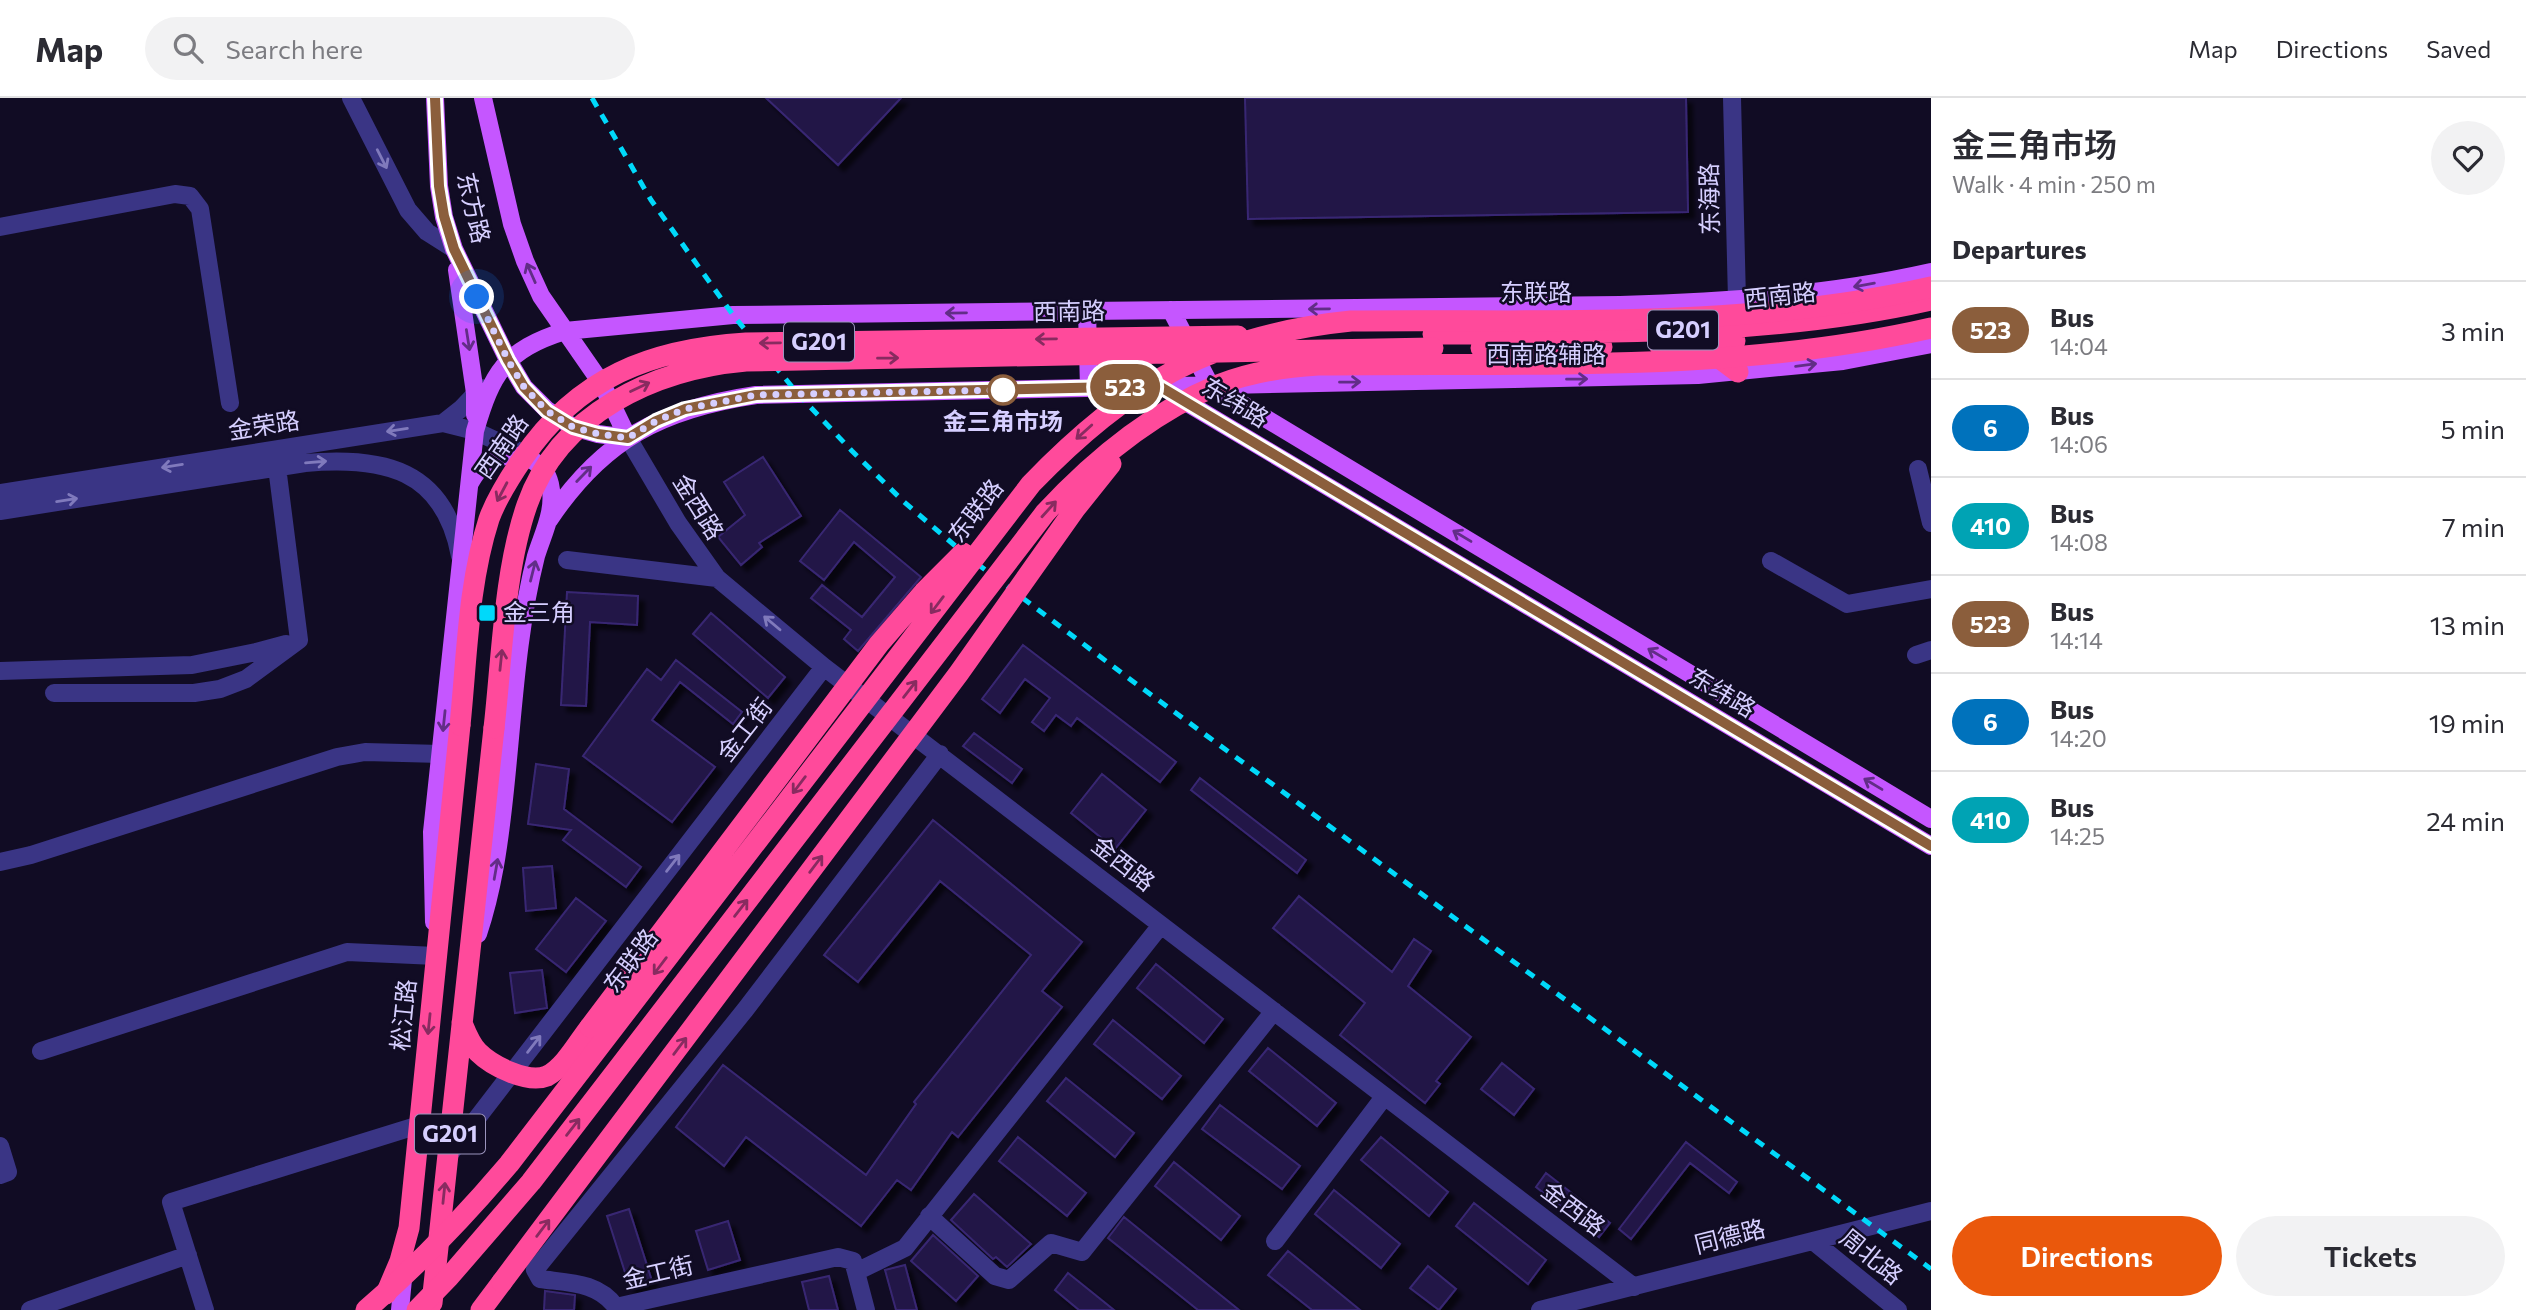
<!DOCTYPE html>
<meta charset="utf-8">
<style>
body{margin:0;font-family:Commissioner,"Noto Sans SC",sans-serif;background:#f2f2f3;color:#2b2b33;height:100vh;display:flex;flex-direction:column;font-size:26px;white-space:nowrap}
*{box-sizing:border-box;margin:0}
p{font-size:23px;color:#7c7c81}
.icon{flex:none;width:38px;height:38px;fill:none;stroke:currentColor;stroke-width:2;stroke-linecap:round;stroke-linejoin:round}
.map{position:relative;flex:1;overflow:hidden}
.details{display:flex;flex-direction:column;background:#fff;width:595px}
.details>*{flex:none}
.badge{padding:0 14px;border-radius:23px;font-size:24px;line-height:46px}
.you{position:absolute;width:35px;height:35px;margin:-18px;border:5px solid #fff;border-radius:50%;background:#1a73e8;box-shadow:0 0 0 10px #1a73e833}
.map>.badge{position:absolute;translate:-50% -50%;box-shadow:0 0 0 4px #fff}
h2{padding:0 21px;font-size:26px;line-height:63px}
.round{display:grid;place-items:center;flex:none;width:74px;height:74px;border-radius:37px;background:#f2f2f3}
.headline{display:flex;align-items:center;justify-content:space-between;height:119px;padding:0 21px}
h1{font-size:33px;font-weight:600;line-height:52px}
.button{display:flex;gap:14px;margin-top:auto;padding:14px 21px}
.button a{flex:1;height:80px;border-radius:42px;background:#ea580c;color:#fff;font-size:28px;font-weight:600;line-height:80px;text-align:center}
.button a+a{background:#f2f2f3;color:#2b2b33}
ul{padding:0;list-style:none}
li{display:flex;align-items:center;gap:21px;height:98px;padding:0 21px;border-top:2px solid #e1e1e2}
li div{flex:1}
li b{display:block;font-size:26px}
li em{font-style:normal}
li .badge{min-width:77px;font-weight:700;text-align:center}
header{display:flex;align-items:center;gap:42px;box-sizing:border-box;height:98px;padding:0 35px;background:#fff;border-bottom:2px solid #e1e1e2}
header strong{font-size:33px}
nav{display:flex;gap:38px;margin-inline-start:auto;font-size:24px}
.search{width:490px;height:63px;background:#f2f2f3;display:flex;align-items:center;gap:18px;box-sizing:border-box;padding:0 24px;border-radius:38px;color:#7c7c81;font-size:26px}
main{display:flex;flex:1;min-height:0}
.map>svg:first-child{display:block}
</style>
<header>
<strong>Map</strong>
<div class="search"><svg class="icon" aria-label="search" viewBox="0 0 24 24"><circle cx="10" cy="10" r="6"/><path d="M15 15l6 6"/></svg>Search here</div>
<nav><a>Map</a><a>Directions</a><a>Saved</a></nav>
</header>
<main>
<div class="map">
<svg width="1931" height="1212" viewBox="0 0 1931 1212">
<defs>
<filter id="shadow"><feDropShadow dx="6" dy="6" stdDeviation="2" flood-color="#0009"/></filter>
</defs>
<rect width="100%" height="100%" fill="#110c24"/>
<path fill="#221746" stroke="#392873" stroke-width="2" filter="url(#shadow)" d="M766 0H901L838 67Z
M1245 0H1686L1688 114 1248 121Z
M763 359 801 418 759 445 762 449 741 467 718 439 745 417 724 384Z
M840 412 921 479 858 553 844 541 851 532 811 500 822 487 862 519 895 479 854 444 824 482 800 463Z
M567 494 638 498 637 527 590 524 586 608 561 607Z
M711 515 785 579 768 600 693 536Z
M1023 547 1176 664 1160 684 1077 620 1071 628 1056 617 1044 633 1032 624 1050 600 1025 581 1000 615 982 601Z
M676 562 742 614 733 626 680 584 652 622 715 669 672 724 583 658 647 571 661 582Z
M974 635 1022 671 1012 685 963 648Z
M536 666 569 671 564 711 641 769 626 789 563 742 571 732 528 726Z
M1102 676 1146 712 1115 751 1071 715Z
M1200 680 1306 762 1297 775 1191 692Z
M933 722 1082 844 1042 893 1062 909 958 1039 952 1034 911 1092 897 1082 861 1128 746 1039 724 1068 676 1029 723 967 866 1077 916 1006 914 1004 1031 857 940 783 858 884 824 857Z
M552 768 556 810 526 813 523 770Z
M1299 798 1392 874 1414 841 1431 853 1408 888 1471 939 1436 983 1440 986 1425 1005 1340 937 1365 905 1273 830Z
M576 800 606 823 566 874 536 851Z
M1156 866 1223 921 1204 945 1137 890Z
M542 872 547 910 515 915 510 875Z
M1113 922 1181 978 1162 1001 1094 946Z
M1268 950 1336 1005 1317 1028 1249 973Z
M1502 965 1534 991 1514 1017 1481 991Z
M1066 980 1134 1035 1115 1059 1047 1003Z
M1220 1007 1300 1068 1282 1091 1202 1031Z
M1018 1039 1086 1095 1067 1118 999 1063Z
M1381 1039 1448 1094 1429 1118 1361 1062Z
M1686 1044 1737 1084 1729 1095 1690 1065 1631 1141 1619 1131Z
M1174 1064 1240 1118 1221 1142 1155 1088Z
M1546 1075 1610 1125 1599 1139 1536 1089Z
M1334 1092 1400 1146 1381 1170 1315 1116Z
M974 1096 1031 1146 1007 1169 996 1159 993 1161 951 1122Z
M1474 1105 1546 1162 1528 1186 1456 1128Z
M629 1111 652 1183 630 1190 607 1118Z
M1124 1119 1239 1212H1198L1108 1140Z
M728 1123 740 1162 708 1172 696 1133Z
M933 1137 978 1178 956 1203 911 1163Z
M1288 1153 1360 1212H1312L1268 1177Z
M905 1167 917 1212H896L885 1172Z
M1428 1168 1456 1191 1439 1212 1410 1190Z
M1068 1175 1114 1212H1079L1055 1192Z
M829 1178 838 1212H809L802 1184Z
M545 1193 575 1197 574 1212H544Z"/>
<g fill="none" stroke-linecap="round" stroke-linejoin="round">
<path stroke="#3a3585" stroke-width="18" d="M351 0 408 112 427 134 454 151
M1732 0 1737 202
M0 129 175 96 190 98 200 111 230 305
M443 325 462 310 481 290
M628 340 678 425 717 480 824 569 1634 1189
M1918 371 1931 425
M0 395 443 325 475 333 531 359
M0 413 305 365C383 358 444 371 460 458
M567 462 717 480
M1771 463 1847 506 1931 491
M1916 557 1931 552
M0 573 192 567 256 554 286 546
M54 595H194L220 591 246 581 299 542 277 369
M940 656 745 912 535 1172 540 1181C569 1185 598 1184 616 1209L838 1159 853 1163 856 1174 905 1150 1161 827
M0 764 31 757 337 659 365 654 441 656
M41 953 347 854 436 858
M0 1048 8 1074 0 1077
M448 1058 824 569
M929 1118 995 1178 1009 1182 1051 1145 1082 1154 1274 913
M1275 1143 1384 999
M1813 1143 1898 1212
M856 1174 866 1212
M30 1212 188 1157
M205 1212 171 1104 419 1027
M1540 1212 1931 1113"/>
<path stroke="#c556ff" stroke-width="18" d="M435 0 439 88 444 119 454 151 508 262 524 289 547 312 573 329 598 336 628 340
M483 0 512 126 525 163 541 198 602 286 628 340
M457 172 475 295V317
M1171 212 1210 287 1931 721
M1087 213 1089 290
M1174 297 1931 748
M470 385C478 370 489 359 506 358 527 356 545 365 550 386 556 412 543 435 536 458 516 537 513 620 504 701 499 747 493 791 478 836
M549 422C603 341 662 311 756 297L1698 277 1843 263 1931 246
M434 824 432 734 475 333C492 275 505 252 565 233L733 217 1620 207C1725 204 1829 197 1931 174
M400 1212 404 1171"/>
<path stroke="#ff4a9b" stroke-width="21" d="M1433 236C1598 234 1769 239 1931 202
M1659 247 1735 243
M1481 250 1602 249
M1710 253 1738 274
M462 925C466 935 470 946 478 954 492 968 528 986 547 978 565 969 578 944 590 929
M386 1196 400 1163 409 1130 460 627
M432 1205 494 630
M481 1212 502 1184"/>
<path stroke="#00d9fa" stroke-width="5" stroke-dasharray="10 9" stroke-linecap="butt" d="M592 0 651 102 733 217 798 296 852 353 903 403 967 458 1131 582 1931 1171"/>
<path stroke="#ff4a9b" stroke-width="21" d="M460 627C467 559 468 486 489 421 497 399 510 379 523 360 578 279 651 251 746 245L1238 238
M494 630C502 560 504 473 527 407 559 315 655 271 746 263L1433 250
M590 929 879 546 924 494 963 455
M502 1184 959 575 1075 411 1111 366
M366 1212C418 1167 465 1118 509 1066L1031 386C1128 286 1211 237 1351 223 1544 221 1742 232 1931 189
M417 1212 449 1179 531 1084 1045 415C1094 362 1151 315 1218 287 1250 274 1285 269 1318 267 1522 264 1731 276 1931 230"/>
</g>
<defs><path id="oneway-shaft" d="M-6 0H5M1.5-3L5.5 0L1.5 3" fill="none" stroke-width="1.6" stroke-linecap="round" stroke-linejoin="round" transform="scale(1.75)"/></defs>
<g stroke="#807abc">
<use href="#oneway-shaft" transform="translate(382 61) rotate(63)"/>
<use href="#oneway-shaft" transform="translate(397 332) rotate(171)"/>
<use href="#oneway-shaft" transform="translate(316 364) rotate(-5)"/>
<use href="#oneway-shaft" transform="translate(172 368) rotate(171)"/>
<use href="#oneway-shaft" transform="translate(67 402) rotate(-9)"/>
<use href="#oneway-shaft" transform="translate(772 525) rotate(-140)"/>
<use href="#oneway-shaft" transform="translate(673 765) rotate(-52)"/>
<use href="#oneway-shaft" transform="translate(534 946) rotate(-52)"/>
</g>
<g stroke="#622d87">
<use href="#oneway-shaft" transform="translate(531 175) rotate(-114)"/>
<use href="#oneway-shaft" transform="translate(1864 187) rotate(170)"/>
<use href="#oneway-shaft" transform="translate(1319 211) rotate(179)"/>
<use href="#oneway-shaft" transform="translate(956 215) rotate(179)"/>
<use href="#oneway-shaft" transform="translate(468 242) rotate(81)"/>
<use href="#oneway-shaft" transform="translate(1806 267) rotate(-7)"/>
<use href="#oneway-shaft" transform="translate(1577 281) rotate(-1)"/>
<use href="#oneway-shaft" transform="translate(1350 284) rotate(-1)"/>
<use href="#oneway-shaft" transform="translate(584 376) rotate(-46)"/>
<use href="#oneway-shaft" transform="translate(1462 438) rotate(-149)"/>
<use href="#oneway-shaft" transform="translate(533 473) rotate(-76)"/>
<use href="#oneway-shaft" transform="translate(1657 556) rotate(-149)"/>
<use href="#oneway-shaft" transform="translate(444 623) rotate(96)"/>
<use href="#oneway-shaft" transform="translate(1873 686) rotate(-149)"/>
<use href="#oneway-shaft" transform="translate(496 771) rotate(-80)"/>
</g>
<g stroke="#882b60">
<use href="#oneway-shaft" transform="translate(1046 241) rotate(179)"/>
<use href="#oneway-shaft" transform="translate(770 245) rotate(179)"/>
<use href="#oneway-shaft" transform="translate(888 260) rotate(-1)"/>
<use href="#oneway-shaft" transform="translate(640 289) rotate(-25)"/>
<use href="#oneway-shaft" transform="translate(1084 334) rotate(138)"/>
<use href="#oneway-shaft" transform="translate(502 394) rotate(118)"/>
<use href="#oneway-shaft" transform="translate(1049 411) rotate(-48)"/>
<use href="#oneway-shaft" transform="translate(937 507) rotate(127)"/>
<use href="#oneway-shaft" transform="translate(501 562) rotate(-84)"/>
<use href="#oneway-shaft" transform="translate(910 591) rotate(-52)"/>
<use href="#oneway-shaft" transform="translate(799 687) rotate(127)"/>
<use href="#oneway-shaft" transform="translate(816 766) rotate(-53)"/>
<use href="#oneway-shaft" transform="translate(741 810) rotate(-52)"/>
<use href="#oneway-shaft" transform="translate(660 868) rotate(127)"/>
<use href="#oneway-shaft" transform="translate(429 926) rotate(96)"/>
<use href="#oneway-shaft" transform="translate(680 948) rotate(-53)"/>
<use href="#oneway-shaft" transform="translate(573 1029) rotate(-52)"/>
<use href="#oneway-shaft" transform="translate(444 1095) rotate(-84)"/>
<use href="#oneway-shaft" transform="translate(543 1130) rotate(-53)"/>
</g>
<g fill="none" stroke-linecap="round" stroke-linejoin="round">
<defs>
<path id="line" d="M435 0 439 88 444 118 454 151 508 262 524 289 547 313 573 329 598 336 628 340 656 323 685 311 756 297 1159 288 1931 748"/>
</defs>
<use href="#line" stroke="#fff" stroke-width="16"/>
<use href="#line" stroke="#8b5e3c" stroke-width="10"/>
<path stroke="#d6cfff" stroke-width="7" stroke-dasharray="0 12.6" d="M477 199 508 262 524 289 547 313 573 329 598 336 628 340 656 323 685 311 756 297 1007 292H1003"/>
</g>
<circle fill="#fff" stroke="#8b5e3c" stroke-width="3.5" cx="1003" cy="292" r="14"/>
<rect fill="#00d9fa" stroke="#110c24" stroke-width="2.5" x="478" y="506" width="18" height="18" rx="3.5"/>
<g text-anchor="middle" stroke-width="5" stroke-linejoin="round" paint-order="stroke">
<g fill="#110c24" stroke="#9b94bd" stroke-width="2">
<rect x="1648" y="212.5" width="70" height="39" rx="5"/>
<rect x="784" y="224.5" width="70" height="39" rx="5"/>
<rect x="415" y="1016.5" width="70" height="39" rx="5"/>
</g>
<g font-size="23" font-weight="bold" fill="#d6cfff">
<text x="1683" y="240">G201</text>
<text x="819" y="252">G201</text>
<text x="450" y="1044">G201</text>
</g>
<g font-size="24" fill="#d6cfff" stroke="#110c24">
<text transform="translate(1710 101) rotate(-91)" y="8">东海路</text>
<text transform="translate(473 110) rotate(77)" y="8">东方路</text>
<text x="1536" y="203">东联路</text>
<text transform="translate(1780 198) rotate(-6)" y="8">西南路</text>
<text transform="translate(1069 214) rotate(-1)" y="8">西南路</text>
<text x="1546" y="265">西南路辅路</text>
<text transform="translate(1235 305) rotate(31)" y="8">东纬路</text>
<text transform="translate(264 328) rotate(-9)" y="8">金荣路</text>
<text transform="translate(502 349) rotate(-55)" y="8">西南路</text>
<text transform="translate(698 409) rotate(58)" y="8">金西路</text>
<text transform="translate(976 413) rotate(-52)" y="8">东联路</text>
<text transform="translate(1722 595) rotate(31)" y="8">东纬路</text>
<text transform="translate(745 632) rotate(-52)" y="8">金工街</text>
<text transform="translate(1123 766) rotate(38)" y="8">金西路</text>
<text transform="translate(631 863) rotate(-53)" y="8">东联路</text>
<text transform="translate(404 917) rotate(-84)" y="8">松江路</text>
<text transform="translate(1573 1111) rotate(37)" y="8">金西路</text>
<text transform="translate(1730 1139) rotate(-14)" y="8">同德路</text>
<text transform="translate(1871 1159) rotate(39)" y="8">周北路</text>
<text transform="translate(658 1175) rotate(-13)" y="8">金工街</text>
</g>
<g font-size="24" font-weight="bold" fill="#d6cfff" stroke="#110c24">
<text x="1003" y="332">金三角市场</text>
</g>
<g font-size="24" fill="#d6cfff" stroke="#110c24" text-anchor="start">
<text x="503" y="523">金三角</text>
</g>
</g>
</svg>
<div class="you" style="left:477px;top:199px"></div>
<b class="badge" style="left:1125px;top:289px;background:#8b5e3c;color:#fff">523</b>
</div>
<section class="details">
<div class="headline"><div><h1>金三角市场</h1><p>Walk · 4 min · 250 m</p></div><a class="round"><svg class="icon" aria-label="heart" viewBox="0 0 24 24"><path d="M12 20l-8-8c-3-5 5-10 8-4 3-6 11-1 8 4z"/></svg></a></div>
<h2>Departures</h2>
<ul>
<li><span class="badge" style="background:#8b5e3c;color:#fff">523</span><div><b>Bus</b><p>14:04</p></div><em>3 min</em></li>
<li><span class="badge" style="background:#0072bc;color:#fff">6</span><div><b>Bus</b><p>14:06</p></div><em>5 min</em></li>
<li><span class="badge" style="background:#00a3b4;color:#fff">410</span><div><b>Bus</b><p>14:08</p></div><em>7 min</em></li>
<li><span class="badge" style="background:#8b5e3c;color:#fff">523</span><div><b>Bus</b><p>14:14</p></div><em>13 min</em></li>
<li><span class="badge" style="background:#0072bc;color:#fff">6</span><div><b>Bus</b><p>14:20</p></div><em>19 min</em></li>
<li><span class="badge" style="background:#00a3b4;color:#fff">410</span><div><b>Bus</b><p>14:25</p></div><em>24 min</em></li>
</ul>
<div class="button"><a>Directions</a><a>Tickets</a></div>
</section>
</main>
